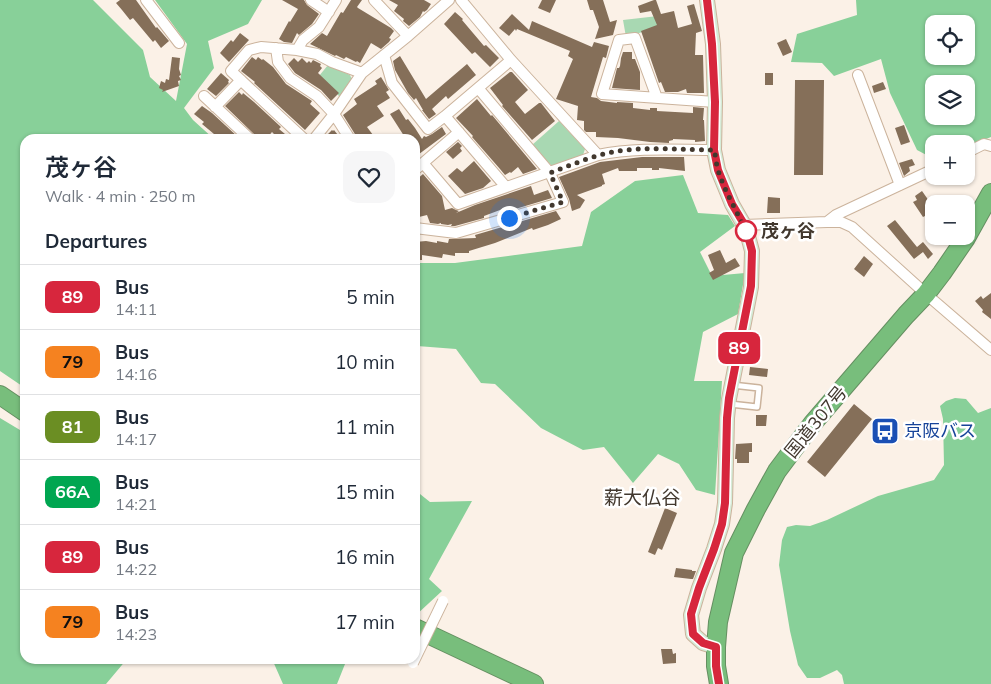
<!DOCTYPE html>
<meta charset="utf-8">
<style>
body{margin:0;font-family:Mulish,"Noto Sans JP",sans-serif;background:#f6f6f7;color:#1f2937;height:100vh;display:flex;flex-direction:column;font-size:19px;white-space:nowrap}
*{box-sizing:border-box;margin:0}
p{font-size:16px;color:#747a83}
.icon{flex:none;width:28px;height:28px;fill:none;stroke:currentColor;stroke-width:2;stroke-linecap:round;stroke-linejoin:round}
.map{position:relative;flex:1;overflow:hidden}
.drawer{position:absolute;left:20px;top:134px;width:400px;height:530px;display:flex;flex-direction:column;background:#fff;border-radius:15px;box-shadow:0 1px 4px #0004}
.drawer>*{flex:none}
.badge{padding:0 10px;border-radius:8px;font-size:18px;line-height:32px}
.buttons{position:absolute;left:925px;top:15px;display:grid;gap:10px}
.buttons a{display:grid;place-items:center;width:50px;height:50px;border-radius:10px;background:#fff;box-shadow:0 1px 4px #0004;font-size:25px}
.you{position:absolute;width:25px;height:25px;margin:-12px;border:4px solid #fff;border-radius:50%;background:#1a73e8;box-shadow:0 0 0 8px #1a73e833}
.map>.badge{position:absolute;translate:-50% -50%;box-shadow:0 0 0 2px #fff}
h2{padding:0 25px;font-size:19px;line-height:45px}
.round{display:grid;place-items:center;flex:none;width:52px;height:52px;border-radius:15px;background:#f6f6f7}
.head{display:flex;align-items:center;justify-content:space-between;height:85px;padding:0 25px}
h1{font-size:24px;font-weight:600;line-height:38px}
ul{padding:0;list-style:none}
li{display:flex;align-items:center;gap:15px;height:65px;padding:0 25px;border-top:1px solid #e0e1e3}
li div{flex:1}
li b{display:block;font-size:19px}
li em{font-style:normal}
li .badge{min-width:55px;font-weight:700;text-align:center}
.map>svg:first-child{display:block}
</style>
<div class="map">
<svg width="991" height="684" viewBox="0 0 991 684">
<rect width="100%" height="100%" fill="#fbf1e7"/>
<path fill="#a8d8b2" d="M658 16 662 26 626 37 623 20Z
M328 65 350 75 353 82 340 97 319 76Z
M559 121 585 149 583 155 552 166 532 145Z"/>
<path fill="#88d099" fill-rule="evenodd" d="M0 0H93L143 50 150 77 176 101 187 44 155 0H262L248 24 208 41 214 68 184 108 193 120 214 139H25V388L0 371Z
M856 0H991V137L966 147V144H934V159L917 150 890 93 881 59 834 76 822 63 791 62 797 34 857 15ZM934 24H966V56H934ZM934 84H966V116H934Z
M683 175 698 213 728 215 735 226 700 252 712 276 745 273 738 314 703 332 694 381H722L715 495 696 490 679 464 658 454 633 483 604 447 583 450 541 428 495 384 481 383 456 349 417 346 415 345V263H455L582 246 591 212 635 181Z
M955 398 966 399 978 413 991 408V684H844L842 675 837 670 820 678H807L798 665 790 631 779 565 782 540 787 527 796 525 810 526 827 520 878 496 934 480 944 465 943 419 940 406 946 401Z
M0 418 25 433V659H127L106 684H0Z
M415 490 430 502 472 501 429 579 442 591 415 616Z
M272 659H347L337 684H283Z"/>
<path fill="#856f59" d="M120 0H136L156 28 157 27 169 41 161 48 155 40 153 42 133 18 130 20 122 10 116 3Z
M282 0H304L307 5 319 14 312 24 299 35 297 33 292 43 284 42 279 39 289 21 290 22 298 9Z
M351 0H362L357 7 358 8 391 28 394 31 389 38 391 39 389 42 381 49 371 43 360 63 357 61 356 62 346 57 344 59 336 55 335 56 310 44 322 33 327 36 341 12 343 13Z
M389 0H424L431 4 427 10 424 12 423 11 420 17 409 26 403 21 404 19 394 11 398 5Z
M542 0H556L550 13 538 8Z
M587 0H603L610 22 617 20 613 35 595 39 599 27 593 10H590Z
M654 0H656L661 14 674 11 678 28 692 24 687 6 694 4 702 31 696 33 695 55H703L704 93H687L686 89 678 92H665L661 82 659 83 641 31 657 25 651 11 640 13 638 6Z
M455 12 463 19 462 20 484 46 486 45 499 58 490 67 475 52 472 54 444 24Z
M512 14 529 30 532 21 592 47 594 42 609 46 606 58 603 57 591 97 597 98 601 101 617 103V102L633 103V108L650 110V108H657V111L693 113V107L704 108 703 120H704L705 141 695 142V140L673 139V140L669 141V143L650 142 618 138 596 137V132H586L584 130V121L577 120 578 106 556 99 573 59 568 56 570 51 517 29 516 31 515 29 509 36 499 28Z
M240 33 249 40 229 62 220 53 231 40 233 42Z
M786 39 792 52 783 56 777 43Z
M623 52H632V59H635L640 72V90L612 88 617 68H619L620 66 621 58Z
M400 56 426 99 467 64 476 75 448 99 446 96 432 109 436 114 429 119 422 110H423L416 98 414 100 408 93 395 70 393 61Z
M172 57 180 58 179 69 181 75 179 76 181 80 178 81 179 86 162 92 163 90 159 88 161 81 165 83 166 79 169 80Z
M252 57 256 60 258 57 262 60 263 59 273 67 286 84 312 101 310 104 320 113 305 130 254 83 255 82 241 71Z
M294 58 298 62 302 58 307 63 309 61 311 63 313 60 321 64 320 66 322 68 318 73 339 93 331 101 321 90 295 73 288 64Z
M510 72H512L528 90 515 102 525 114 539 103H541L555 121 532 140 502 106 503 105 490 88Z
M221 73 229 80 228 82 229 83 216 96 207 89Z
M765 73H773V85H765Z
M381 77 389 90 386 92 390 98 377 106 384 116 367 127 373 135 366 139H358L343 115 357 104 354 99 377 84 375 81Z
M795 80H824L823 175H794Z
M883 82 886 89 874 93 872 86Z
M239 92 242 95 243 93 254 102 281 127 279 129 291 139H279L272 132 266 139H259L225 106Z
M477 99 491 116 492 115 537 169 523 174 518 167 511 173 510 172 505 175 500 169 472 137 473 136 456 118Z
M202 106 212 113 238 137 237 139H220L202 124 204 122 194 114Z
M399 109 406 120 408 119 415 128 422 139 424 136 426 137 432 134 442 127 446 134 415 157V139H406L390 114Z
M904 125 910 142 901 145 895 128Z
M332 130 333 131 334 130 341 139H323Z
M458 142 462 146 460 148 462 151 453 159 446 152Z
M642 157H684L685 171 659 168V170H652V168H637V171H619L618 168 602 174 605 184 602 185V186L577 195 585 200 580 208 572 211 569 199 559 177 600 162Z
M912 159 915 165 909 167 910 171 904 176 899 163Z
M474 161 491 181 483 188 465 194 448 176 457 168 462 172Z
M423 174 442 196 445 210 452 208 456 210 459 211 456 213 475 205 531 186 534 195 548 190 552 198 512 210 511 206 484 216V218L455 226H451L452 224 448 225 441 224V223L438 224 430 223 427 215 419 217V215L415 217V181Z
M922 191 934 208V229L925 216 923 217 913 202 917 200 915 196Z
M768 197 780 198V213H767Z
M556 211 561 219 548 225 533 230 532 228 495 243 469 251V253H455V256L443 254 442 258 422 255V260H415V242L426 241 437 243V241L448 243 449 239 476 238 475 235Z
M895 220 917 247 923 242 933 254 928 259 923 252 914 259 887 226Z
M720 250 726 263 735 258 740 266 713 280 709 273 714 270 708 255Z
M864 256 873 264 864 277 854 269Z
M991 293V319L982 312 983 310 975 301 981 296 983 299Z
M750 367 768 369 767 377 749 375Z
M854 404 872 419 825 477 807 462Z
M756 415H767L766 426H756Z
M752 443V452H749V463H737V459H735L736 444Z
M665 508 677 513 662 550 658 548 655 555 648 552Z
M676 568 692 570V571H696L693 579H691L674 577Z
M661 649H672L673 654 676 653V663L663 664Z"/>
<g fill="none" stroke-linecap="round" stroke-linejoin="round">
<defs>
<path id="lane" d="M730 404 757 407 759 388 732 385"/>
<path id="street" d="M146 0 179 43
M311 0 329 12
M374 0 408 36
M461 0 511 60 598 155
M276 48 278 62 290 78 317 96 334 114 350 139
M297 50 303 40 319 27 336 0
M384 55 392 83 428 129 445 116
M858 75 900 185
M204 96 250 139
M657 98 635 38 619 40 602 94 715 102
M215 107 241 80
M304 139 231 71 249 50 261 47 297 50 317 54 332 62 362 73
M314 139 334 114 362 73 408 36 449 0
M966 153 984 144 991 146
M423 163 459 132
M415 170 423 163 458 204 598 155C637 147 676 150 714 150
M506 187 445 116 511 60
M827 222 836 215 934 169
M744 225 827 222H841L852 227 926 294 991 350
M415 228 456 233 563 202 550 173 478 88"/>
<path id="secondary" d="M707 0 713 44 715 102 714 150 718 170 732 204 744 225 748 236 752 251 751 287 729 399 727 418 725 503 722 524 714 549 699 588 691 615 693 634 703 643 716 647"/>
<path id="highway" d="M0 395 25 412
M415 628 534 684
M719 684 716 666V647L718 622 734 553 756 509 777 471 813 423 906 315 926 294 942 273 966 238 991 193"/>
</defs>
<use href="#lane" stroke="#cbb39c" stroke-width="8"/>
<use href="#street" stroke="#cbb39c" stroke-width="12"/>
<use href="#secondary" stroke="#cbb39c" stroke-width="16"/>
<use href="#highway" stroke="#658f61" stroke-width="20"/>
<use href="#lane" stroke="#fff" stroke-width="5"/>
<use href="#street" stroke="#fff" stroke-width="10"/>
<use href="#secondary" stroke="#d6ecd8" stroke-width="14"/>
<use href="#highway" stroke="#78be7c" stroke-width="18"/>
<defs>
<path id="street-bridge" d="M413 663 443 601"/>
</defs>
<use href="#street-bridge" stroke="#cbb39c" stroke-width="12" stroke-linecap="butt"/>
<use href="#street-bridge" stroke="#fff" stroke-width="10"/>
</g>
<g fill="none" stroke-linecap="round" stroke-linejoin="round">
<defs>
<path id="line" d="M707 0 712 44 715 102 714 150 718 170 732 204 744 224 748 236 752 251 751 286 729 398 727 418 725 503 722 524 714 549 699 588 691 614 693 634 703 643 716 647V666L719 684"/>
</defs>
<use href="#line" stroke="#fff" stroke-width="11"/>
<use href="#line" stroke="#d7263d" stroke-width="8"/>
<path stroke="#42382e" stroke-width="5" stroke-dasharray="0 9" d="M509 218 563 202 550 173C571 165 592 156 613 152 644 146 683 150 714 150 716 156 716 164 718 170 725 193 739 214 748 236L746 231"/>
</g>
<defs>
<symbol id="bus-square" viewBox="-11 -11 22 22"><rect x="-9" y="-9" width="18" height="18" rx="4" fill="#1a4fb4" stroke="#fff"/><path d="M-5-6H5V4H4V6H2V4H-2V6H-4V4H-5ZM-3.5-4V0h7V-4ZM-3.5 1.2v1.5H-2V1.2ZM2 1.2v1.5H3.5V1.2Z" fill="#fff"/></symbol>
</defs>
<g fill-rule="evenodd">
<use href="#bus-square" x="869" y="415" width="32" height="32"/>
</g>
<circle fill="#fff" stroke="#d7263d" stroke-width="2.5" cx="746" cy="231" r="10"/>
<g text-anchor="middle" stroke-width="5" stroke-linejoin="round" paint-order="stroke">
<g font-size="18" font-weight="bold" fill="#42382e" stroke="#fff" text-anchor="start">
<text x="761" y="237">茂ヶ谷</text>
</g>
<g font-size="18" fill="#42382e" stroke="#fff">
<text transform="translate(816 422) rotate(-51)" y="6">国道307号</text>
</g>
<g font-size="18" fill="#164399" stroke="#fff" text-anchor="start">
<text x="904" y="437">京阪バス</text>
</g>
<g font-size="19" fill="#42382e" stroke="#fff">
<text x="642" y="504">薪大仏谷</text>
</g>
</g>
</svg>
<div class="buttons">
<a><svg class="icon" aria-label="locate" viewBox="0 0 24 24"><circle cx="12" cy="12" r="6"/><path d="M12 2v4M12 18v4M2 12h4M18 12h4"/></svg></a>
<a><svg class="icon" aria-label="layers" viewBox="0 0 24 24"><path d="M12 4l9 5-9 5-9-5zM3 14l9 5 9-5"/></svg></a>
<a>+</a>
<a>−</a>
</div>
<div class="you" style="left:509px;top:218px"></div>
<b class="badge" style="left:739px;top:348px;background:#d7263d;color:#fff">89</b>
<section class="drawer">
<div class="head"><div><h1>茂ヶ谷</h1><p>Walk · 4 min · 250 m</p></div><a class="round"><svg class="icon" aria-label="heart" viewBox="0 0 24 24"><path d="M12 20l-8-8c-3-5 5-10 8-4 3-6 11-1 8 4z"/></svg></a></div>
<h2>Departures</h2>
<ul>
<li><span class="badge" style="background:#d7263d;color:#fff">89</span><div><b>Bus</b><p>14:11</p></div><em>5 min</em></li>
<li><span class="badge" style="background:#f58220;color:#111">79</span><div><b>Bus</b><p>14:16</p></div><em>10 min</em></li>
<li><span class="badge" style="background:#6b8e23;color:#fff">81</span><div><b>Bus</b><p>14:17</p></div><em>11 min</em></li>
<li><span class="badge" style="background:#00a651;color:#fff">66A</span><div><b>Bus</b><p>14:21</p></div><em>15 min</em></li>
<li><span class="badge" style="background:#d7263d;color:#fff">89</span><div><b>Bus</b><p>14:22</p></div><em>16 min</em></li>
<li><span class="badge" style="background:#f58220;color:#111">79</span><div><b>Bus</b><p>14:23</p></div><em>17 min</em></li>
</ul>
</section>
</div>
